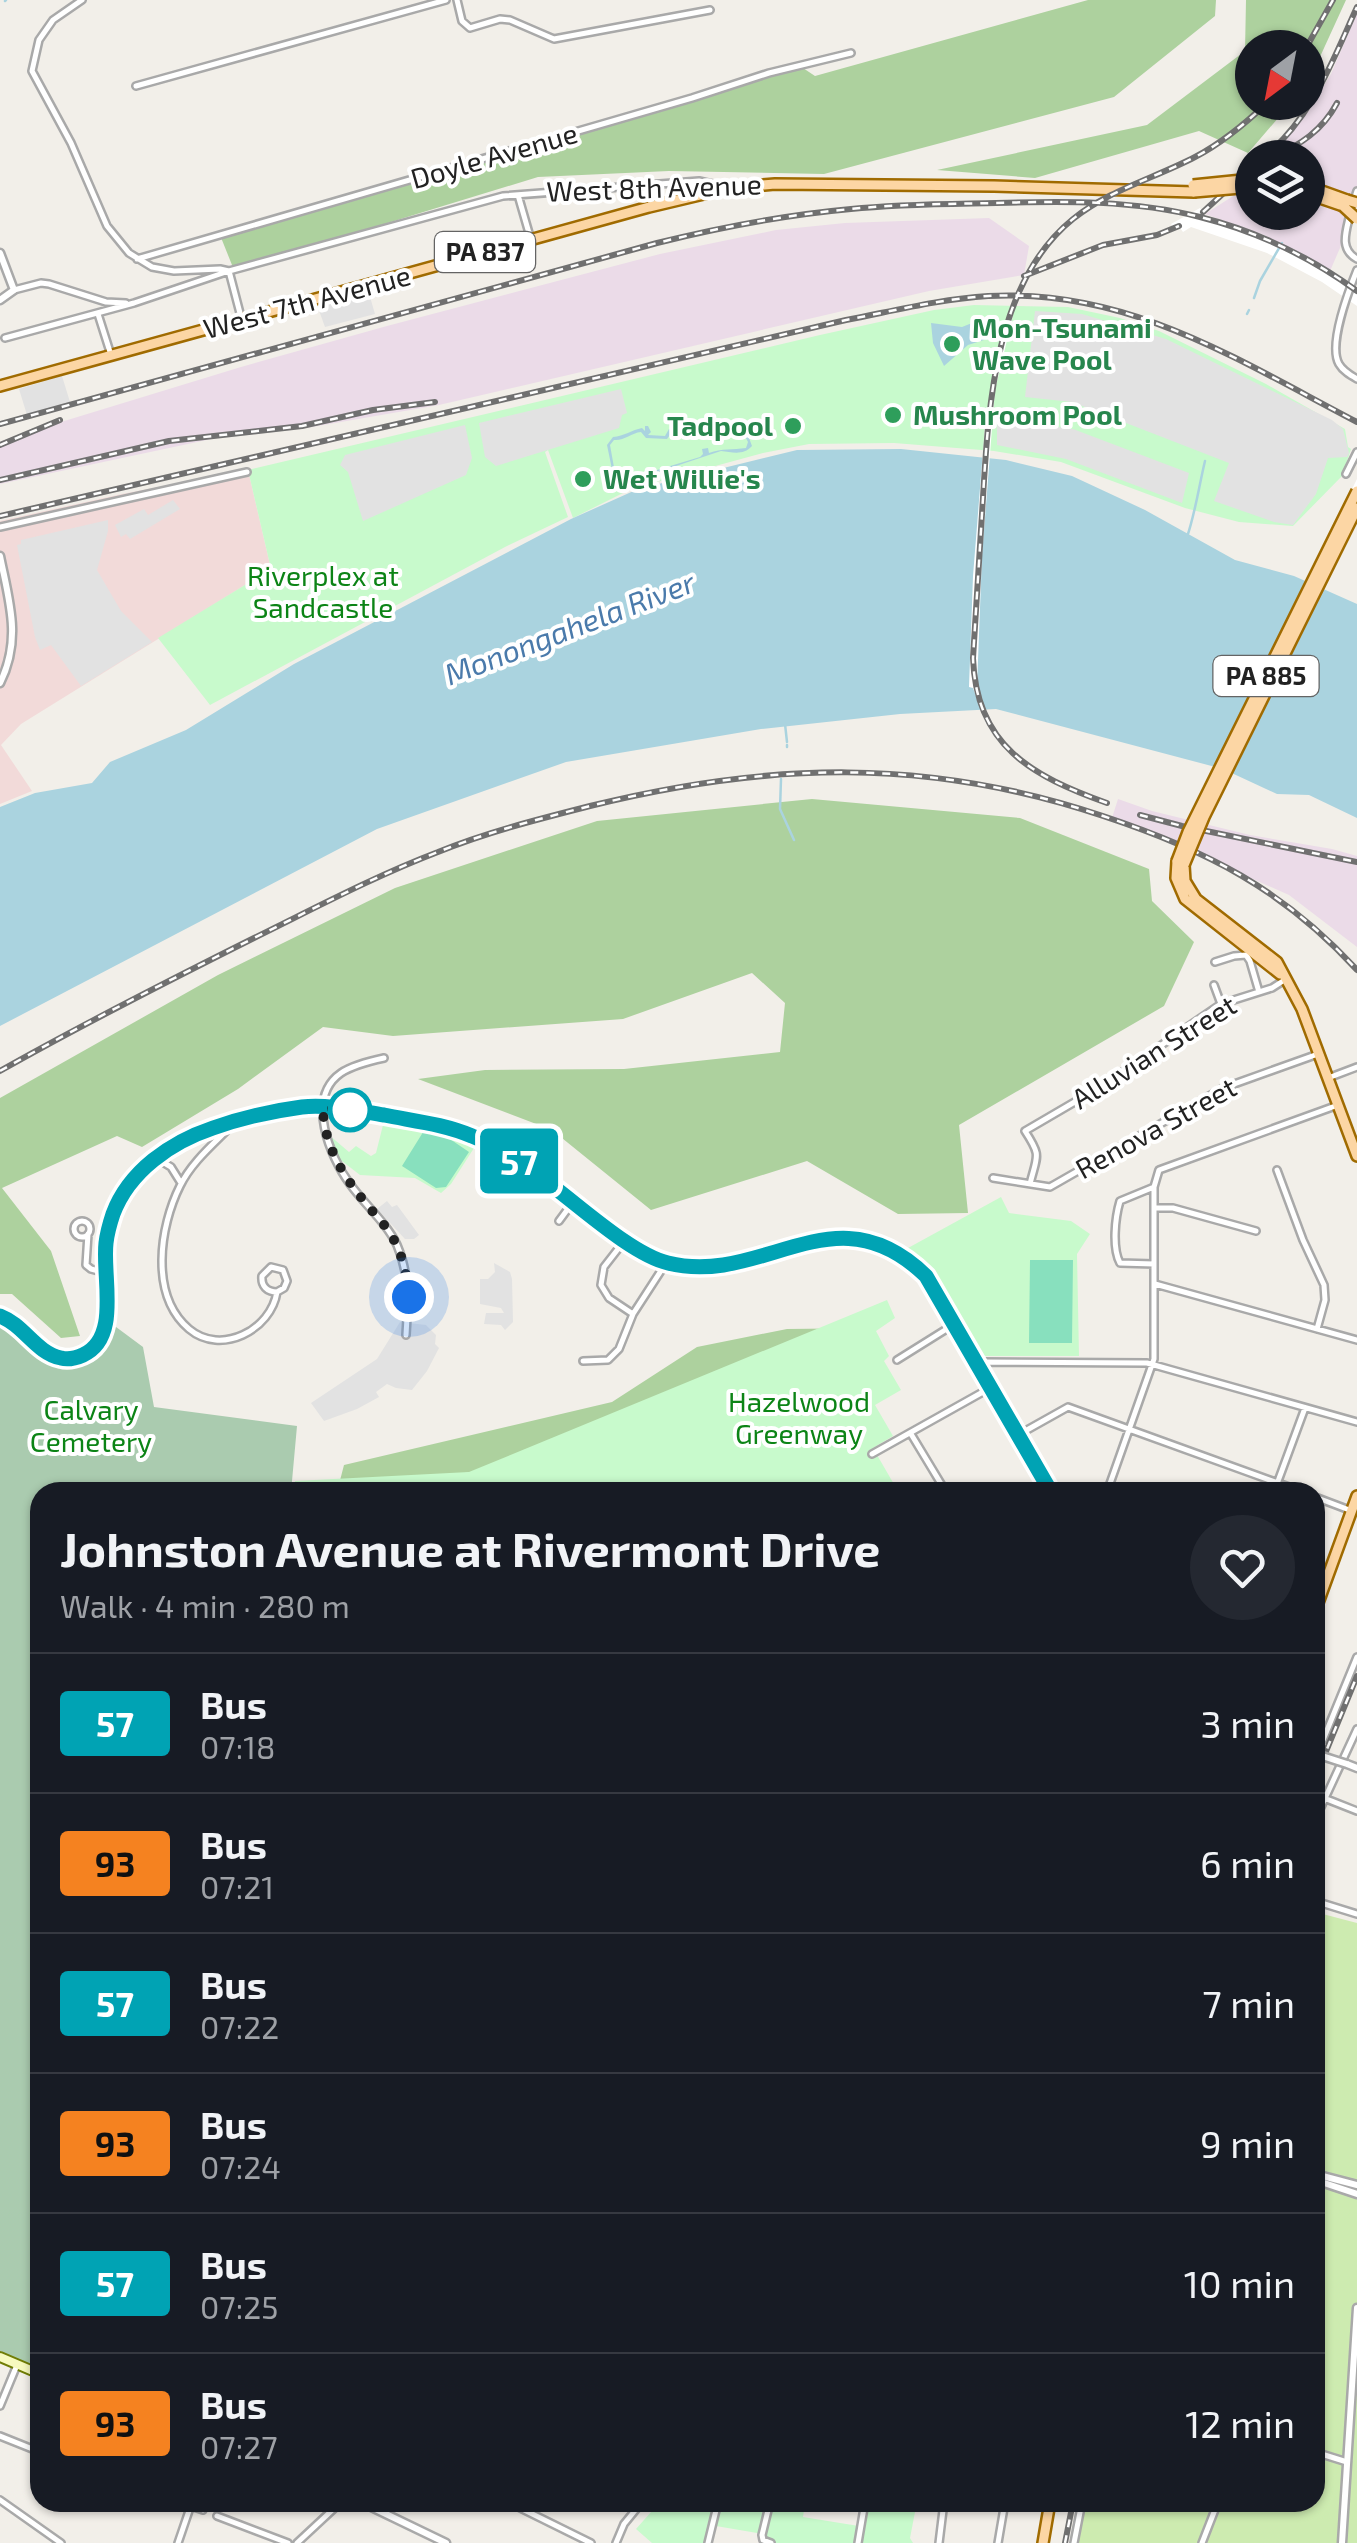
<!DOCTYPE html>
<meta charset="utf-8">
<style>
body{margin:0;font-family:"Exo 2",sans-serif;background:#242831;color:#f1f3f6;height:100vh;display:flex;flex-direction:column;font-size:38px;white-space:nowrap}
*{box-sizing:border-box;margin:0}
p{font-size:32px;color:#9ea1a6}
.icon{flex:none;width:55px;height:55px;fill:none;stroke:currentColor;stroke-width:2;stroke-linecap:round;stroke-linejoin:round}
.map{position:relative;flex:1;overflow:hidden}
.details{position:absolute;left:30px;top:1482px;width:1295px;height:1030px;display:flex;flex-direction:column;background:#171b24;border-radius:30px;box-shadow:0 2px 8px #0004}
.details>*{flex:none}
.badge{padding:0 20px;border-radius:8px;font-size:35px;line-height:65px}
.needle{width:65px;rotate:212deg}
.fabs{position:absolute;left:1235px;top:30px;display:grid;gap:20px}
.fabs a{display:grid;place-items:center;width:90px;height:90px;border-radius:50%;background:#171b24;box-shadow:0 2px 8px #0004;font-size:50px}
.you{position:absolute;width:50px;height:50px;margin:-25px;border:8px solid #fff;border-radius:50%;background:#1a73e8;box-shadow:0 0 0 15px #1a73e833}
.map>.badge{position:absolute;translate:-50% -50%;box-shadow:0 0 0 5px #fff}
.round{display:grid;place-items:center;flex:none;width:105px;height:105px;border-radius:52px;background:#242831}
.head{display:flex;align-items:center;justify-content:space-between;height:170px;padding:0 30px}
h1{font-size:48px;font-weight:700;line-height:75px}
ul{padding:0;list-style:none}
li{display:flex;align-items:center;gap:30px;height:140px;padding:0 30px;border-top:2px solid #363941}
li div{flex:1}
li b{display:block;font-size:38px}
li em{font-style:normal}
li .badge{min-width:110px;font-weight:700;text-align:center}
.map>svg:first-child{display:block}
</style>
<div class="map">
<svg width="1357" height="2543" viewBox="0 0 1357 2543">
<rect width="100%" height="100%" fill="#f2efe9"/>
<path fill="#f2dad9" d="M248 470 271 569 21 724 1 745 32 791 0 804V521L122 494Z"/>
<path fill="#ebdbe8" d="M1357 13V189L1348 216 1340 248 1330 271 1294 250 1254 232 1205 214 1252 184V212H1308V158L1271 157 1318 95 1331 74Z
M989 218 1029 246 1024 275 929 291 439 405 312 427 216 438 0 484V442L12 437 241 367 387 326 660 254 776 230 845 223Z
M1118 799 1152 811 1250 835 1332 849 1357 856V947L1289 895 1169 842 1111 821Z"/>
<path fill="#cdebb0" d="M1315 1912 1357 1923V2543H1070L1077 2503 1315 2502Z"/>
<path fill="#add19e" d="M1088 0H1216L1215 16 1114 97 824 174 669 171 538 177 234 270 220 235 800 66 815 76Z
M1246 0H1346L1308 83V48H1252V102L1291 103 1248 153 1199 131 1035 178 937 170 1147 125 1245 51Z
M812 799 1020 818 1149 869 1152 901 1194 942 1164 1006 959 1125 968 1213 898 1214 807 1161 651 1210 552 1130 418 1079 485 1070 624 1069 780 1052 785 1003 752 973 623 1019 393 1036 323 1027 238 1089 142 1147 117 1136 2 1188 51 1251 80 1336 61 1338 12 1294H0V1098L218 975 395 888 597 821Z
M874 1328 862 1414 337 1492 344 1465 612 1402 697 1347 787 1329Z"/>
<path fill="#aacbaf" d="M0 1320C19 1328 26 1345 43 1356 75 1378 101 1354 112 1324L143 1347 154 1407 297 1426 291 1492H40V2370L0 2351Z"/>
<path fill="#c8facc" d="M974 305 1068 307 1120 318 1159 331 1266 384 1345 429 1348 447 1351 449 1342 476 1293 526 1239 522 1185 508 1061 462 994 451 894 443 809 444 763 453 631 489 573 518 548 450 545 452 568 517 505 547 210 705 158 638 271 569 248 470 820 335 934 310Z
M384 1121 425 1126 474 1148 451 1184 441 1193 415 1178 360 1175 338 1158 329 1135 349 1152 356 1146 371 1156 376 1153Z
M1001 1197 1009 1213 1071 1221 1090 1234 1077 1254 1079 1356H979C957 1316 939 1281 908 1248Z
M887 1300 895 1318 876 1331 889 1356 884 1361 901 1390 875 1405 893 1436 873 1448 895 1486 892 1488 889 1483 872 1492H294L295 1481 469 1472Z
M746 2502 772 2506 773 2503H805L803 2517 865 2527 870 2503H903L902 2510 915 2512 910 2538 913 2543H759L763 2534 710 2525 706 2543H652L636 2529 659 2503Z"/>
<path fill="#88e0be" d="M425 1129 447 1137 469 1152 446 1187 436 1188 402 1166Z
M1030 1260H1073L1072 1343H1029Z"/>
<path fill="#e2e2e2" d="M368 290 375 314 325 327 317 305Z
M1035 311 1082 314 1166 339 1332 420 1343 429 1349 453 1347 457 1328 458 1316 494 1293 525 1274 522 1214 501 1229 463 1072 402 1025 397Z
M62 376 70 402 27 415 19 389Z
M621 389 627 413 622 415 619 428 496 466 485 457 479 423Z
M997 419 1073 429 1189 473 1182 503 1066 459 997 445Z
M465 425 472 458 466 475 363 521 348 472 340 465 345 455Z
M173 500 180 509 130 539 126 534 121 537 115 525 144 509 148 515Z
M108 520V531L97 570 121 611 152 642 81 686 51 645 40 650 35 637 17 545 21 544V540Z
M387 1201 392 1207 397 1205 419 1235 414 1239H405L377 1209Z
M494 1263 510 1272 512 1279 513 1322 505 1330 501 1325 484 1324 486 1313H504L501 1308 480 1304V1279H488L495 1272Z
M400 1322 426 1325 436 1335 435 1344 439 1348 427 1371 412 1390 396 1388 387 1384 376 1392 379 1397 357 1409 324 1421 311 1403 377 1359Z"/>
<path fill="#aad3df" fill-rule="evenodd" d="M977 321 987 339 968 345 944 366 933 343 931 323 962 327Z
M736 420 743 422 752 446C743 456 732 452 721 451L625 483 614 479 607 445 613 437C624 436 632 430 642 428L645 431V426H648L651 432 648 435 665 436 669 429H681L677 428 675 422 681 421V429L695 426 704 429 712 426 721 433ZM738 423 748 442 746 448C733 450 722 448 709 453L708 448 702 449 703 454 700 457 624 480 619 479 615 473 610 445 614 440C624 441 631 433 641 432L646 438 667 439 672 432C683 435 693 426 703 432L712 429 717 435 721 436Z
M901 449 1006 460 1072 476 1145 510 1235 560 1294 576 1357 604V818L1309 795 1277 794 1223 769 996 709 900 714 761 729 566 762 377 829 0 1026V807L35 793 92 783 110 762 186 730 294 664 571 519 638 489 797 450Z"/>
<path fill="#fff" d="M1144 178 1147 183 1104 202 1080 217 1059 235 1037 261 1015 307 995 390 982 556 977 686 988 717 1002 740 1021 759 1046 776 1045 779 1018 761 997 740 986 724 973 688 969 687 973 576 986 413 988 412 1002 339 1012 303 1030 265 1050 240 1073 215 1102 196Z
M1200 208 1205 216 1264 235 1333 272 1357 288V306L1322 282 1267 253 1191 227 1183 232 1178 225 1173 227 1171 224Z
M1357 479V520L1353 531 1199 841 1190 868 1171 859 1175 847Z"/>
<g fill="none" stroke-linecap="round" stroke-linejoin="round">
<path stroke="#aad3df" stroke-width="2.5" d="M5 1 6 0
M1254 298 1260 281 1282 243
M1247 314 1249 310
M1187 537C1195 514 1199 486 1205 461
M785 724 787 742
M787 745V747
M781 779 780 809 794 840"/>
<defs>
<path id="minor" d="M82 0 53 20 39 40 32 71 71 143 107 226 129 253 152 267 174 271 220 269 229 271 241 317
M457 0 462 21 470 28 500 19 510 20 554 39 710 10
M136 86 446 0
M518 195 531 240
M1353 203 1357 191
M1350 214C1346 232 1339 249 1357 259
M137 259 692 98 769 73 851 53
M1357 270C1349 290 1328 345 1339 364 1343 371 1350 375 1357 379
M14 290 41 283 49 284 106 302 126 303
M98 314 111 355
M5 338 134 303 229 271 503 196 699 181 726 187
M1346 474 1357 452
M0 527 247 472
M1215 962 1234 956 1246 955 1250 961 1259 992
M1214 985 1221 1004
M384 1058C370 1061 353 1065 341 1073 305 1098 330 1157 350 1184 365 1205 386 1222 397 1245 410 1275 408 1304 406 1335
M1328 1078 1357 1067
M235 1122C216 1142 192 1161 180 1186 160 1226 149 1295 189 1329 221 1356 271 1330 277 1292L284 1288 287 1281 283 1270 271 1267 262 1276C261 1286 267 1292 277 1292
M156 1158 171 1167 181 1183
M1277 1170 1303 1240 1324 1285 1325 1300 1317 1329
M993 1178 1050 1187 1223 1088 1318 1054
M1030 1184C1037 1155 1042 1157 1025 1131L1102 1086 1221 1004 1272 988 1286 979
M1154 1187 1120 1201C1115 1218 1112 1248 1120 1263L1154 1264
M1155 1208H1173L1256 1231
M559 1221 573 1202
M74 1229a8 8 0 1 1 16 0a8 8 0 1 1-16 0Z
M88 1234 86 1265 91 1269 106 1273
M625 1240 604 1267 601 1285 609 1298 633 1314
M1155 1284 1357 1340
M897 1360 953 1325
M583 1361 608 1360 619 1349 633 1314 666 1263
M977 1365 982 1362 1147 1363 1357 1422
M911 1434 946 1492
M1018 1435 1068 1407 1303 1492
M872 1454 990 1388
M1107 1492 1154 1359V1187L1159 1170 1338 1105
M1274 1492 1305 1408
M1315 1497 1352 1511
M1315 1737 1323 1740 1357 1657
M1324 1798 1357 1811
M1315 1820 1357 1729
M1315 1901 1357 1914
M0 2406 17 2365
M0 2436 40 2452
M1315 2452 1347 2462
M0 2500 61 2543
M179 2502 203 2510
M508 2502 591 2543
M770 2502 762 2535 763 2540 771 2543
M217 2516 288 2543
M178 2543 192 2502
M297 2543 341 2502
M616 2543 624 2524 642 2502
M708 2543 718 2502
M858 2543 865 2502
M939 2543 944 2502
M998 2543 1005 2502
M1074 2543 1082 2502
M1202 2543 1218 2502"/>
<path id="tertiary" d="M0 253 14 290 0 300
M0 556C9 601 22 639 0 683
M0 1316C24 1325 36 1353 61 1358 68 1360 76 1358 83 1355 121 1337 102 1277 106 1243 107 1234 110 1223 113 1214 129 1171 171 1142 213 1128 237 1119 284 1107 309 1107 337 1108 364 1112 392 1117 419 1121 446 1125 472 1136 503 1148 529 1169 555 1188 584 1210 635 1255 668 1263 764 1286 836 1188 925 1277L1051 1492
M1347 1764 1357 1768
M1315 2174 1357 2185
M1315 2180 1357 2194
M361 2502 446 2543
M1342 2543 1357 2308"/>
<path id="secondary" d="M0 2357 40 2374"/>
<path id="primary" d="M1308 186 1347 200
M1308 194 1343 206
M0 386 649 207 729 188 775 184 994 186 1194 192
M1177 861 1176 878 1185 899 1280 974
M1184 865 1185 881 1196 899 1277 962 1302 1009 1357 1156
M1315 1611 1357 1496
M1043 2543 1050 2502"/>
</defs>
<use href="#minor" stroke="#a9a9a9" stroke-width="10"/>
<use href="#tertiary" stroke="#a9a9a9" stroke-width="11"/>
<use href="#secondary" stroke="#707d05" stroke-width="12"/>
<use href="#primary" stroke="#a06b00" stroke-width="14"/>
<use href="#minor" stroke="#fff" stroke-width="5"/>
<use href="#tertiary" stroke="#fff" stroke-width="6"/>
<use href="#secondary" stroke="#f7fabf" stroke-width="8"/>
<use href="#primary" stroke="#fcd6a4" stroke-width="9"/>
<defs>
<path id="rail" d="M1306 48 1333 0
M1263 158C1312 118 1332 62 1357 7
M1272 158C1301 144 1322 131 1337 103
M1203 212 1252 167
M1024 276 1103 245 1157 235 1179 226
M0 424 657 243C721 227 785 215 851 209 899 204 948 204 996 203 1064 201 1134 200 1200 217 1256 231 1310 257 1357 291
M0 445 60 420
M0 480 169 441 302 426 373 410 435 402
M0 516 846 320C893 311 940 299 988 296 1128 288 1238 360 1357 422
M1107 803C1032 776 976 746 973 658 976 610 979 562 982 514 988 417 991 285 1073 219 1109 190 1155 178 1195 157 1222 143 1245 124 1268 102
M1140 815 1182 826 1357 862
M0 1071C83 1024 168 981 254 938 315 908 375 876 438 852 487 832 539 819 590 806 768 762 927 757 1103 816 1206 850 1283 889 1357 970
M1315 1778 1357 1676
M1065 2543 1073 2502"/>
</defs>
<use href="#rail" stroke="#707070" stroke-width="6"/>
<use href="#rail" stroke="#fff" stroke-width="2.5" stroke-dasharray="8" stroke-linecap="butt"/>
<defs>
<path id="tertiary-bridge" d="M1319 1755 1347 1764"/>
<path id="primary-bridge" d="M1193 185 1252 179
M1194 192 1252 187
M1347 200 1357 203
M1343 206 1357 219
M1177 861 1188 832 1357 491
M1184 865 1204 817 1357 508"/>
</defs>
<use href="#tertiary-bridge" stroke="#a9a9a9" stroke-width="11" stroke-linecap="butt"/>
<use href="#primary-bridge" stroke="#a06b00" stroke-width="14" stroke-linecap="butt"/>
<use href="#tertiary-bridge" stroke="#fff" stroke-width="6"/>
<use href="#primary-bridge" stroke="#fcd6a4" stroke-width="9"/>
</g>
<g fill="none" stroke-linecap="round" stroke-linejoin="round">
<defs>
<path id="line" d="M0 1316C24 1325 36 1353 61 1358 68 1360 76 1358 83 1355 121 1338 102 1277 106 1243 107 1234 110 1223 113 1214 129 1171 171 1142 213 1128 241 1118 272 1111 302 1107 328 1104 358 1111 384 1115 414 1121 444 1124 472 1136 503 1148 529 1169 555 1188 584 1210 634 1255 668 1263 764 1287 835 1187 926 1276L1051 1492"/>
</defs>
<use href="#line" stroke="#fff" stroke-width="22"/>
<use href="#line" stroke="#00a3b4" stroke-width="15"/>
<path stroke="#222" stroke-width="10" stroke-dasharray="0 18" d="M350 1110 323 1108C324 1147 344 1177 368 1206 378 1218 389 1229 396 1244 404 1261 407 1278 409 1297"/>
</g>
<g fill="#2e9e5b" stroke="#fff" stroke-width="4">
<circle cx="952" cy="344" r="10"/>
<circle cx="893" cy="415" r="10"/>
<circle cx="793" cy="426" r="10"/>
<circle cx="583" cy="479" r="10"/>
</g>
<circle fill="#fff" stroke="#00a3b4" stroke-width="5" cx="350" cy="1110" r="20"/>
<g text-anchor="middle" stroke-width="8" stroke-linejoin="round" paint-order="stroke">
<g fill="#fff" stroke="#646464" stroke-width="2.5">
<rect x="435" y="232" width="100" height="40" rx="8"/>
<rect x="1213.5" y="656" width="105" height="40" rx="8"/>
</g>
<g font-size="25" font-weight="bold" fill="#222">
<text x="485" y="261">PA 837</text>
<text x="1266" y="685">PA 885</text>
</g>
<g font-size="28" fill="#222" stroke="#fff">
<text transform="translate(494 156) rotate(-16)" y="10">Doyle Avenue</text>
<text transform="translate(654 188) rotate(-2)" y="10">West 8th Avenue</text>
<text transform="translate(307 302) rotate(-15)" y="10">West 7th Avenue</text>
<text transform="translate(1154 1052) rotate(-32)" y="10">Alluvian Street</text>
<text transform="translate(1156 1128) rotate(-29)" y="10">Renova Street</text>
</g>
<g font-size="28" font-weight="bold" fill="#27864d" stroke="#fff" text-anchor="start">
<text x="972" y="338">Mon-Tsunami<tspan x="972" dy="32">Wave Pool</tspan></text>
<text x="913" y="425">Mushroom Pool</text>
<text x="773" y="436" text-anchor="end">Tadpool</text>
<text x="603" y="489">Wet Willie's</text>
</g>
<g font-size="28" fill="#0c8416" stroke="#fff">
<text x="323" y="586">Riverplex at<tspan x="323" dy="32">Sandcastle</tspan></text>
<text x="799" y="1412">Hazelwood<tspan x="799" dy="32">Greenway</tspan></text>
<text x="91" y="1420">Calvary<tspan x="91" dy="32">Cemetery</tspan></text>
</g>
<g font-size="30" font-style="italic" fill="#4a7aab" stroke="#fff">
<text transform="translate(570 629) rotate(-21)" y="10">Monongahela River</text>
</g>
</g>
</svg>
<div class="fabs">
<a><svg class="needle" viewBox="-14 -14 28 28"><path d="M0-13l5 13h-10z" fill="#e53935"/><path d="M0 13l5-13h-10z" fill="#9ea1a6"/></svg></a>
<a><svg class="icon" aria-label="layers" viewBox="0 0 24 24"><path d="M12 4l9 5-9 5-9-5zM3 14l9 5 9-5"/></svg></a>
</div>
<div class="you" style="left:409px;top:1297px"></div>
<b class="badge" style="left:519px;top:1161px;background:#00a3b4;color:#fff">57</b>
<section class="details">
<div class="head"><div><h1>Johnston Avenue at Rivermont Drive</h1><p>Walk · 4 min · 280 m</p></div><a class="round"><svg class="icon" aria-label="heart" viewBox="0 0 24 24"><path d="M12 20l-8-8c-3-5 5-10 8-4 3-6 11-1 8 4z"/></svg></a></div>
<ul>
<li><span class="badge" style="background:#00a3b4;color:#fff">57</span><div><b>Bus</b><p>07:18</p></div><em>3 min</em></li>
<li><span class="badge" style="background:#f58220;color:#111">93</span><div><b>Bus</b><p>07:21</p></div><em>6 min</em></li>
<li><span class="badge" style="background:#00a3b4;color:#fff">57</span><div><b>Bus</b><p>07:22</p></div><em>7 min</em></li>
<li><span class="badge" style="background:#f58220;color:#111">93</span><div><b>Bus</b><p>07:24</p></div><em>9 min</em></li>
<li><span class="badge" style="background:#00a3b4;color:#fff">57</span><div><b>Bus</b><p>07:25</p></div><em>10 min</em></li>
<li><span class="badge" style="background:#f58220;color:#111">93</span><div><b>Bus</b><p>07:27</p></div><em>12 min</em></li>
</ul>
</section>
</div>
